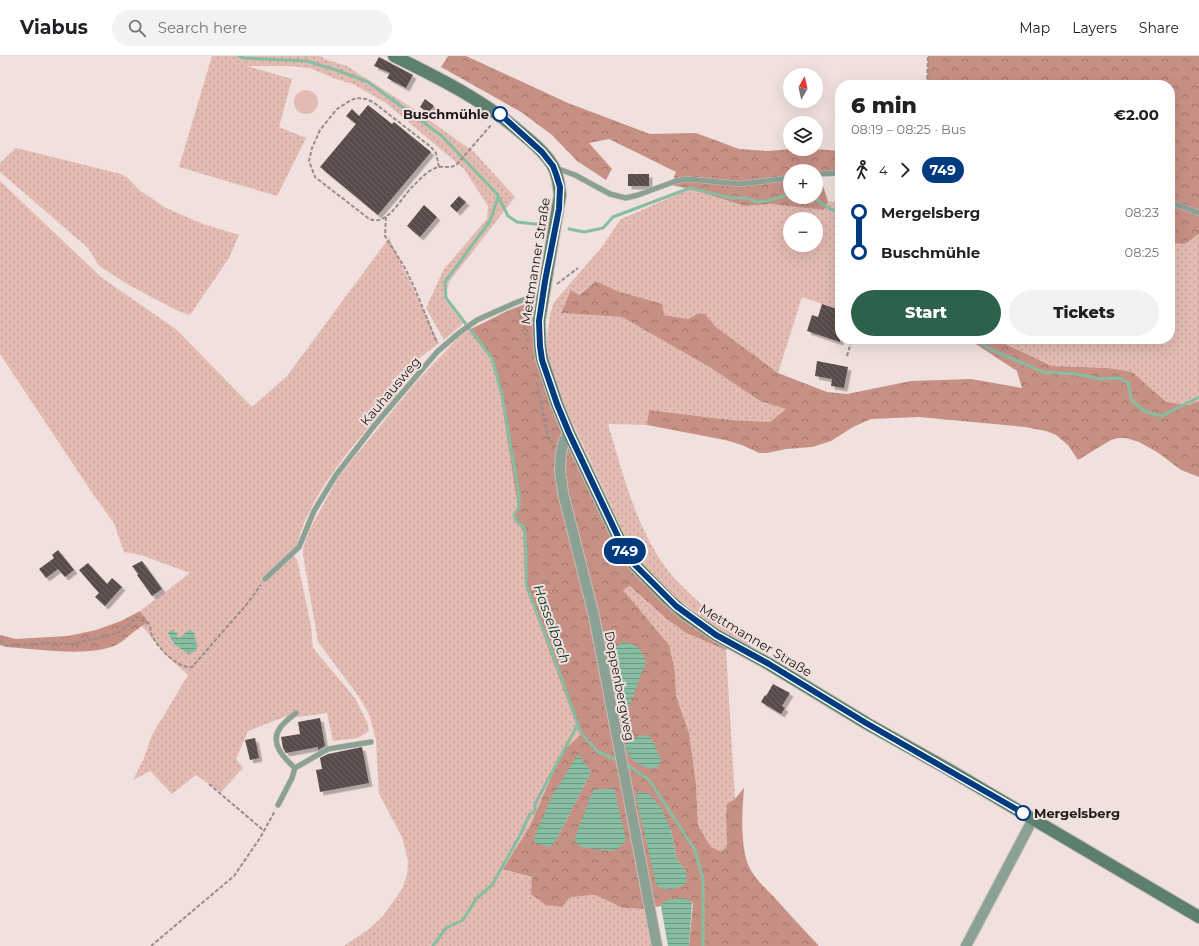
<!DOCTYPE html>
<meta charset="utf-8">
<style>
body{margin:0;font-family:Montserrat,sans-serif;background:#f2f2f2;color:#202124;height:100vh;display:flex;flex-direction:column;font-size:15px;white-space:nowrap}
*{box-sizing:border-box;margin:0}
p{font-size:13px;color:#757577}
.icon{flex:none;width:22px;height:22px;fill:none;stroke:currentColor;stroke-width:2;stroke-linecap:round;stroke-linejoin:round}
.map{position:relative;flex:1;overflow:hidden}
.side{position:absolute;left:835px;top:24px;width:340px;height:264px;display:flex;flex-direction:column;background:#fff;border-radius:16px;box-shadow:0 4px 16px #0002}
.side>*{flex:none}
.badge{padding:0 8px;border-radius:13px;font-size:14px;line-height:26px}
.needle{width:26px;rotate:8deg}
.tools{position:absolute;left:783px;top:12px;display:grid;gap:8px}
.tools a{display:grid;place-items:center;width:40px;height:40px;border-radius:50%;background:#fff;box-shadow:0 4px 16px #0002;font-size:20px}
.map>.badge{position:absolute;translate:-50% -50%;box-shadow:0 0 0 2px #fff}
.legs{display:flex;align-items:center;gap:6px;height:44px;padding:0 16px;font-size:13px}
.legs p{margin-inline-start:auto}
.overview{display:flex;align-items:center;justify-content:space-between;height:68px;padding:0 16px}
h1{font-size:22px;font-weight:800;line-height:30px}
.action{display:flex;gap:8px;margin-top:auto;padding:8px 16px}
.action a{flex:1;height:46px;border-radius:24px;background:#2b6249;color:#fff;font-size:16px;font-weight:800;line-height:46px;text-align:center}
.action a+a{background:#f2f2f2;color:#202124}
ul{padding:0 16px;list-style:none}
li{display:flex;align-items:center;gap:14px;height:40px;font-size:15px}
li i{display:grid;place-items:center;width:6px;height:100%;margin:0 5px;background:currentColor}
li i::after{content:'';width:10px;height:10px;margin:-5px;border:3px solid;border-radius:50%;background:#fff}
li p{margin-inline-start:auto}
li:first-child i{background:linear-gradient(#0000 50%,currentColor 0)}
li:last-child i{background:linear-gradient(currentColor 50%,#0000 0)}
header{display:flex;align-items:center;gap:24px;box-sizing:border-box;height:56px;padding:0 20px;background:#fff;border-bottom:1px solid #e0e0e0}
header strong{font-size:19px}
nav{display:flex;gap:22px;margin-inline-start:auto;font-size:14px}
.search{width:280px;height:36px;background:#f2f2f2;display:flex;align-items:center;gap:10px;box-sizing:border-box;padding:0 14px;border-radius:22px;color:#757577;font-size:15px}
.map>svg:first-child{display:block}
</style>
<header>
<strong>Viabus</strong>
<div class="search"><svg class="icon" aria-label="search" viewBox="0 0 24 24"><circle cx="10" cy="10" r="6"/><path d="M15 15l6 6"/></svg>Search here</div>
<nav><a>Map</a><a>Layers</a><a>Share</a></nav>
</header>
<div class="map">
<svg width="1199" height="890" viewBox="0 0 1199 890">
<defs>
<pattern id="green-dots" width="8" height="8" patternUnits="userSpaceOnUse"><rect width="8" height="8" fill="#e3bbb3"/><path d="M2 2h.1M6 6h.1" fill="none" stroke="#c2a099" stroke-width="1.8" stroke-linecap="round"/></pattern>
<pattern id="forest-crowns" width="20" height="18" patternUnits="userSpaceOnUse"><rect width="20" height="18" fill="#c79085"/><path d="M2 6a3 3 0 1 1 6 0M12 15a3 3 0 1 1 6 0" fill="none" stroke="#a1756c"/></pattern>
<pattern id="water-rules" width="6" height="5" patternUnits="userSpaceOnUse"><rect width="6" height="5" fill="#87bea2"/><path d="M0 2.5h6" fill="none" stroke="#6e9a83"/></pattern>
<pattern id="building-back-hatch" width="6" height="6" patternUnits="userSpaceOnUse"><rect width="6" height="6" fill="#584c49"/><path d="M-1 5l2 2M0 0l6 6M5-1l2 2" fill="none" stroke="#6c6260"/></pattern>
<filter id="shadow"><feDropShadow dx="3.5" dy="3.5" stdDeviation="0" flood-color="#0004"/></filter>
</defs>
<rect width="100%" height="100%" fill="#f0e1de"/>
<path fill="url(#green-dots)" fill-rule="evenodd" d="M212 0H321L324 3 347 10 412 52 474 96 515 141 449 226 445 244 464 267 444 284 426 252 444 213 487 163 488 150 464 113 386 47 353 28 336 23 310 12 288 10H247L292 23 279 71 306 82 277 140 179 111Z
M16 92 121 118 128 122 139 134 166 152 203 168 239 179 229 202 190 259 178 255 127 228 99 210 88 192 0 116V107Z
M0 125 101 221 177 274 252 351 287 320 389 182 439 287 392 324 398 338C359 382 304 441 294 501L297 503 311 570 313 592 355 642 367 666 369 675 358 682 333 685 327 657 298 661 287 660 248 675 236 703 243 712 221 736 196 719 172 738 150 715 133 724 144 702 152 679 188 619 167 600 141 569 149 565 140 555 190 517 141 499 124 496 114 467 93 438 0 298Z
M690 133 745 150 770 148 823 154 828 145 840 147V254L802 241 778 317 716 271 705 258 699 257 688 263 663 259 596 225 578 239 571 234 561 257 622 261 711 312 760 345 787 353 770 366 731 364 649 354 647 369 608 368C624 421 637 477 673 521 678 527 685 532 690 538 712 559 736 578 760 597L720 575 695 556 666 533 634 499 565 350 551 315 546 292 550 258 554 246 601 192 621 163ZM790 163H816V189H790Z
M1199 178V345L1188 349 1166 346 1108 312 1052 310 996 283H1170V187L1185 188Z
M469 274 482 289 491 303 500 336 518 452 514 464 523 474 525 529 580 679 562 696 530 770 503 813 532 821 570 841 595 839 623 852 644 853 652 890H344L369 873 383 860 402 833 407 819 408 805 402 781 379 738 376 684 369 658 359 641 318 586 303 499V492L310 473 339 420 417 325 460 280Z
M630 530 667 563 686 577 726 594 735 743 726 760 727 790 722 797 711 791 698 770 696 727 689 677 676 640 675 616 622 534Z"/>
<path fill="url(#forest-crowns)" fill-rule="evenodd" d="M448 0H466L568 47 650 78 696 77 739 93 767 95 793 93H815L840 95V120L819 118 828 145 824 154 770 148 745 150 690 133 671 129 676 116 609 83 589 87 612 113 606 124 577 105 552 79 521 56 441 11ZM790 115H816V141H790Z
M928 0H1199V178L1185 188 1170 187V29H927Z
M596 225 617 235 662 248 664 259 688 263 699 257 705 258 716 271 778 317 827 336 847 338 911 325 971 323 1022 332 1017 315 968 283H995L1052 310 1108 312 1132 316 1166 346 1188 349 1199 345V421L1181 414 1157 396 1139 386 1126 382H1118L1111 384 1078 404 1068 389 1056 379 1046 375 1025 371 919 361 871 363 853 371 831 385 812 391 786 393 767 397H759L742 389 725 384 647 369 649 354 731 364 770 366 786 353 760 345 711 312 622 261 561 257 571 234 579 239Z
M525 248 531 250 533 253V278L536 300 546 336 568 386 618 496 633 517 663 546 688 567 728 592 726 594 686 577 667 563 630 530 623 534 669 589 675 616 676 640 689 677 696 727 698 770 711 791 722 796 727 790 726 760 727 748 735 743 744 732C742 754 740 791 749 811 755 823 766 833 775 842 789 858 804 874 819 890H689L693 847 684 843 662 847 661 850 644 853 623 852 595 839 570 841 562 851 546 849 531 838 532 821 503 813 530 770 562 696 580 679 525 529 523 474 514 464 518 452 500 336 491 303 482 289 469 274 509 254ZM587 711 591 716 555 786ZM671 774 677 804 686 815V828L672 833 659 832Z
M140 555 149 566C137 571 123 587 114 590 84 601 37 593 6 591L0 589V579L16 583 68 580 96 574 121 565Z"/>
<path fill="#e3bbb3" d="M294 46a12 12 0 1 1 24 0a12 12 0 1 1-24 0Z"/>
<path fill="url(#water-rules)" d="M171 574 177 577V581H180L189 574 194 576 197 590 196 595 188 598 174 588 168 577Z
M623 586C638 589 640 591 646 605L626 659 623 661 620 660C616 650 617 640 615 629 614 617 611 605 613 593Z
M647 679 653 685 661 704 657 712C642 714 628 704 625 689L636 681Z
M578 698 591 716 555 786 549 791 535 787 534 782 552 740Z
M614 732 626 784 619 792 611 795 581 791 574 784 593 734Z
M638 736 648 737 661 752 671 774 677 804 686 815V828L672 833 659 832 656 827 636 741Z
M684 842 692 847 689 890H668L661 850 662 847 671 843Z"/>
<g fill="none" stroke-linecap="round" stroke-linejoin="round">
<path stroke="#87bea2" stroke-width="3" d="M239 0 244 2 307 5 339 15 368 26 442 80 497 138 508 160 517 166 544 169
M498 141 490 165 445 226 446 242 492 302 502 339 519 439V451L514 459 517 466 524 471 526 492V529L551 593 581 677 598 696 620 705
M809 141 814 142 830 153 840 156
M569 173 584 176 603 172 613 161 690 132 731 142H745L758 146 767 145 790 138
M974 283 988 292 1043 316 1076 318 1100 323 1119 322 1128 327 1132 345 1146 356 1162 360 1199 341
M625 707 650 725 695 794 703 823V890
M433 890 446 872 463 864 476 843 492 829 519 781 530 758 535 755V748L578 668"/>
</g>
<path fill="url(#building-back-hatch)" filter="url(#shadow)" d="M379 1 413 19 406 32 387 22 390 17 374 10Z
M425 43 434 50 428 57 420 51Z
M368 49 392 68 394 66 431 96 378 159 320 111 356 68 346 60 352 53 359 60Z
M628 118H649V130H628Z
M459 140 466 146 457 156 450 150Z
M424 149 437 161 420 181 407 170Z
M822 248 840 254V286L807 275 812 259 818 261Z
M817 305 848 311 844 332 831 330 832 323 815 320Z
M58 494 74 514 65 521 58 513 46 522 39 513 54 502 52 499Z
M142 505 162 533 152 540 137 519 138 518 132 510Z
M88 507 107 528 112 522 122 531 105 550 95 541 99 537 79 514Z
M773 628 790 637 782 650 785 652 781 658 761 646 765 639 766 640Z
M320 662 325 690 318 694V691L286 697 283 692 281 681 300 678 298 666Z
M255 682 259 702 250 704 245 684Z
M362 691 369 727 320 736 316 714 322 713 320 702 328 698Z"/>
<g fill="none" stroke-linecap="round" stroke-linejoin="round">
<defs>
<path id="lane" d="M556 112 575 119 610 138 626 142 638 139 676 125 687 123 740 128 790 122
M816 118 840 117
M1170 146 1199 157
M265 523 299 491 314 455 336 419 374 370 437 296 459 277 477 264 515 247 528 242 542 240
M295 712C284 702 269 687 280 672 284 666 291 661 296 657
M278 749 292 722 295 712 328 693 371 686"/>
<path id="street" d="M569 377 564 385 561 397 560 414 563 437 594 560 657 890
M966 890 1033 763"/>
<path id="secondary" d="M394 0C441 23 487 46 526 81 536 89 546 98 553 110 558 119 559 129 560 139L539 265 540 290 542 303 557 348 569 377 616 477 626 496 634 508 668 543 684 557 716 579 769 608 866 667 948 713 1199 861"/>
</defs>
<use href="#lane" stroke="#cabdba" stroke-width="6"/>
<use href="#street" stroke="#cabdba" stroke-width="12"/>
<use href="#secondary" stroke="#cabdba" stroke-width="14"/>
<path stroke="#988d8a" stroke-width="2" stroke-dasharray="4 2" stroke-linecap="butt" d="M927 29 928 0
M439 111 436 97 431 91 373 46 366 43 357 42 351 44 337 53 320 74 312 92 309 105 315 121 368 162C386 173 401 142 412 131 420 124 428 113 439 111 446 110 451 113 457 108L492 68
M386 161 385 180 405 212 415 233 437 287
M557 228 578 212
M518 253 528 285
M847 300 852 283
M537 327 548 381 553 387
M0 585 6 589H26L48 587 70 588 99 582 120 576 137 561 149 568C151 571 150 574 151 577 156 590 177 613 192 611L246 549 261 529
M209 728 263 774
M151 890 234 820 260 782 275 755"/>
<use href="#lane" stroke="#8aa194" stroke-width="5"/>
<use href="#street" stroke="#8aa194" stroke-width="10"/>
<use href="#secondary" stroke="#5d806e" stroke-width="12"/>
</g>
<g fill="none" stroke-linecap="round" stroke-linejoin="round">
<defs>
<path id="line-1" d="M500 58 542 96 553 110 556 118 560 131 559 153 545 225 539 265 540 290 542 304 557 348 569 377 621 487 634 508 676 550 716 579 769 608 866 667 1023 757"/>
</defs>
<use href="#line-1" stroke="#fff" stroke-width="9"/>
<use href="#line-1" stroke="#003b80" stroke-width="6"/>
</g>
<g fill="#fff" stroke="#003b80" stroke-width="2">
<circle cx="500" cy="58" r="7"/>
<circle cx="1023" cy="757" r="7"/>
</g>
<g text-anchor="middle" stroke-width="4" stroke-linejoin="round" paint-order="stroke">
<g font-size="13" font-weight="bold" fill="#1f1a18" stroke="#f0e1de" text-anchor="end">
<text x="489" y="63">Buschmühle</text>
<text x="1034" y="762" text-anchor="start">Mergelsberg</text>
</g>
<g font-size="13" fill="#1f1a18" stroke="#f0e1de">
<text transform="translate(535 205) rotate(-81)" y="5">Mettmanner Straße</text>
<text transform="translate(390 335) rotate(-50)" y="5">Kauhausweg</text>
<text transform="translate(756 584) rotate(31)" y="5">Mettmanner Straße</text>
<text transform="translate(620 630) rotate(79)" y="5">Doppenbergweg</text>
</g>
<g font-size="14" font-style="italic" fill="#063623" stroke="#f0e1de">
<text transform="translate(552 568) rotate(70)" y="5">Hasselbach</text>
</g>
</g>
</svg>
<div class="tools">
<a><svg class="needle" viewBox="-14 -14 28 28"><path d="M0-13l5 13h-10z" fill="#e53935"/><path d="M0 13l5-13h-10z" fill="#757577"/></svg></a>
<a><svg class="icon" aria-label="layers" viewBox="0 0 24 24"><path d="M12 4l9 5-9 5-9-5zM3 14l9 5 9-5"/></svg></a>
<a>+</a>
<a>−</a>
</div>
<b class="badge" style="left:625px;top:495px;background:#003b80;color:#fff">749</b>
<section class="side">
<div class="overview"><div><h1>6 min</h1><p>08:19 – 08:25 · Bus</p></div><b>€2.00</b></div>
<div class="legs"><svg class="icon" aria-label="walk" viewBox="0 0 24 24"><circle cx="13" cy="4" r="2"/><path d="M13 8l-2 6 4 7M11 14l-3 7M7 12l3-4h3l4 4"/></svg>4<svg class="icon" aria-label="forward" viewBox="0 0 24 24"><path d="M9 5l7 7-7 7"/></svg><b class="badge" style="background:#003b80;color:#fff">749</b></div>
<ul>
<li><i style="color:#003b80"></i><b>Mergelsberg</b><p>08:23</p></li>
<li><i style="color:#003b80"></i><b>Buschmühle</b><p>08:25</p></li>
</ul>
<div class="action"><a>Start</a><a>Tickets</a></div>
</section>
</div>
